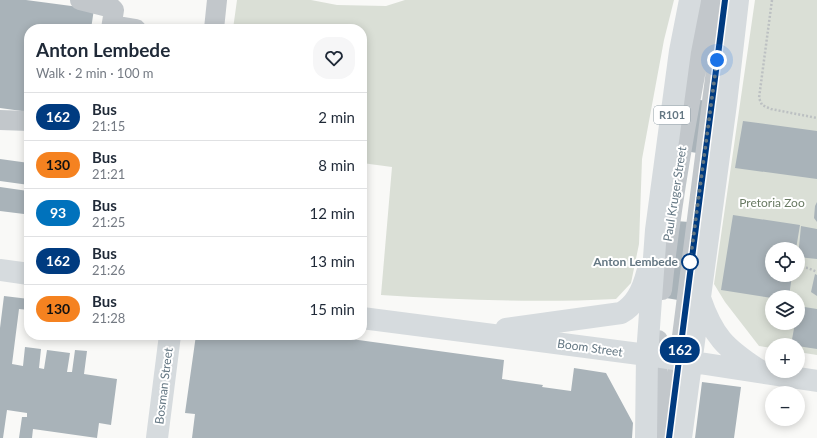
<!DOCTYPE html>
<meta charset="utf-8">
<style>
body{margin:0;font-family:Lato,sans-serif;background:#f6f6f7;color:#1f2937;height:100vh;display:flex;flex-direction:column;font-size:15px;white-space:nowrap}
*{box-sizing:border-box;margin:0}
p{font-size:13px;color:#747a83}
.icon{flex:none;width:22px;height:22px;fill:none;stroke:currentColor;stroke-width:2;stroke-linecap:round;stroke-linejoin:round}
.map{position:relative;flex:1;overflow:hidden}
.drawer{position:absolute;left:24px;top:24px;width:343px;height:316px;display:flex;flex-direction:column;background:#fff;border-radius:16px;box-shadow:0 2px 10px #0003}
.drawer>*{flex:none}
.badge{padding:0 8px;border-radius:13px;font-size:14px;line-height:26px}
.controls{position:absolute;left:765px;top:242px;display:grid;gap:8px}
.controls a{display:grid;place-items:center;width:40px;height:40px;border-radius:50%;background:#fff;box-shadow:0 2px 10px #0003;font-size:20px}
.you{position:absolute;width:20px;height:20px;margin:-10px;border:3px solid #fff;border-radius:50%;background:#1a73e8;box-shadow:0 0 0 6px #1a73e833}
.map>.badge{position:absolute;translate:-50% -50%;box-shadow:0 0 0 2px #fff}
.round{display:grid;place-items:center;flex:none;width:42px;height:42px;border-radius:16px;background:#f6f6f7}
.overview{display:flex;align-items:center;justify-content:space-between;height:68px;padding:0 12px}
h1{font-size:19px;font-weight:700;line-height:30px}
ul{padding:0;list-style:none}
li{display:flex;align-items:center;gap:12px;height:48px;padding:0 12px;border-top:1px solid #e0e1e3}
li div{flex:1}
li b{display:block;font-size:15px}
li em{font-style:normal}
li .badge{min-width:44px;font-weight:700;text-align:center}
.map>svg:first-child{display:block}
</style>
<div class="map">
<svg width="817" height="438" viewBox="0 0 817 438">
<rect width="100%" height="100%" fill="#f9f9f7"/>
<path fill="#dadfd6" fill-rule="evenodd" d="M237 0H311L337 5 386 6 405 0H674L664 40 642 159 639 244 631 283 616 299C538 303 460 300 381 295L392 167 362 163V29H233Z
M755 0H817V355L798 352V345H772V348L759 346 725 302 714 284ZM772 249H798V275H772ZM772 297H798V323H772Z"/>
<path fill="#a9b3b9" d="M0 0H26L94 9 91 29H29V112L0 108Z
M695 99 706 101 697 153 685 151Z
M743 121 817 131V179L735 168Z
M0 159 29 163V185L0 181Z
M0 187 28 191 24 214 0 211Z
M817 202V222L814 218 815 206Z
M733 215 800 225 796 249H772V275H792L789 297 772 298 721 290Z
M676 221 689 222 678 300 666 298Z
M801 226 817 229V259L798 257Z
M815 274 817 275V296L811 292Z
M4 296 29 299V310L19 309 12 364 23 366 25 347 41 349 39 368 44 369 47 350 70 353 67 372H72L75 350 87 351 84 374 117 379 111 425 99 423 97 438 33 429 32 438H19L22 417H27V413L7 410 3 438H0V328Z
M798 306 817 309V349L791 345 795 323H798Z
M196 335H322L504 360 502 379 543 385 542 387 571 391 574 368 606 373 633 423 632 438H192L195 414 185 413Z
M702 382 741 387 734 438H695Z"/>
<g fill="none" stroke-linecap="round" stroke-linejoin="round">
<path stroke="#bcc0c2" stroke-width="2.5" stroke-dasharray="2 2" stroke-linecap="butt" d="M772 0 759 98 762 105 771 109 817 118
M798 267 808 268 817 272"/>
<path stroke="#c2c7cb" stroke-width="20" d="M80 0 112 8 114 10 111 29
M112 25 136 29
M214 29 217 0
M0 120 29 121
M662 290C672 193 691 96 709 0
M656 438 658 340
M669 438 725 0"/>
<path stroke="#d6dbde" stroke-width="22" d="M0 270 29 274
M700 298C713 336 725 348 759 370
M362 318 647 355 817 381
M506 329 621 313C636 305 643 289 647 273
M157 438 170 335
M646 438 647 355 656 230 680 51 690 0
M681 438 726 104 738 0"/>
</g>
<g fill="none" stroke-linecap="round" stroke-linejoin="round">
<defs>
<path id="line" d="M669 438 725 0"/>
</defs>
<use href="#line" stroke="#fff" stroke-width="9"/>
<use href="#line" stroke="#003b80" stroke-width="6"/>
<path stroke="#647783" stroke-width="4" stroke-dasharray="0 7.2" d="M690 262 717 60"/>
</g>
<circle fill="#fff" stroke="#003b80" stroke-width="2" cx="690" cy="262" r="8"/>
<g text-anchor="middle" stroke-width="4" stroke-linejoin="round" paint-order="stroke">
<rect fill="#fff" stroke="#92a0a8" stroke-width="1" x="654" y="106" width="36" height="18" rx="3"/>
<g font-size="11" font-weight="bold" fill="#647783">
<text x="672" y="119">R101</text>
</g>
<g font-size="12" fill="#647783" stroke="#fff">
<text transform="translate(675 194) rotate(-81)" y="4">Paul Kruger Street</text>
<text transform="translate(590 348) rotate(8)" y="4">Boom Street</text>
<text transform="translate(164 386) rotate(-83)" y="4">Bosman Street</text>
</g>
<g font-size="12" fill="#697a63" stroke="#fff">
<text x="772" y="207">Pretoria Zoo</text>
</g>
<g font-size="12" font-weight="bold" fill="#647783" stroke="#fff" text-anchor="end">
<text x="678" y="266">Anton Lembede</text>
</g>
</g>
</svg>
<div class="controls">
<a><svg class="icon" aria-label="locate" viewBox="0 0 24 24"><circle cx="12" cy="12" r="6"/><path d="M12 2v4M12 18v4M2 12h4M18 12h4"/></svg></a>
<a><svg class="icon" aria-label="layers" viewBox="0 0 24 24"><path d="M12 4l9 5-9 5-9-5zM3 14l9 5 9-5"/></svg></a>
<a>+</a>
<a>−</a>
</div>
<div class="you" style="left:717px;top:60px"></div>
<b class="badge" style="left:680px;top:350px;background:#003b80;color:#fff">162</b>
<section class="drawer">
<div class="overview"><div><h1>Anton Lembede</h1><p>Walk · 2 min · 100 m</p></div><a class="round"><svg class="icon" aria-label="heart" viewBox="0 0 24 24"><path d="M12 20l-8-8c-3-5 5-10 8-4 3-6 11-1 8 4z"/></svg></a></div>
<ul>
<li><span class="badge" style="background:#003b80;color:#fff">162</span><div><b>Bus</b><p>21:15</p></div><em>2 min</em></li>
<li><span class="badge" style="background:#f58220;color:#111">130</span><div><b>Bus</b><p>21:21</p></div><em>8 min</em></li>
<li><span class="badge" style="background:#0072bc;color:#fff">93</span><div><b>Bus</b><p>21:25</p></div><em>12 min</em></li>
<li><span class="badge" style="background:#003b80;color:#fff">162</span><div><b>Bus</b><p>21:26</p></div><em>13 min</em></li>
<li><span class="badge" style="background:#f58220;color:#111">130</span><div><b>Bus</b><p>21:28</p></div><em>15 min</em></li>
</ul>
</section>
</div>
